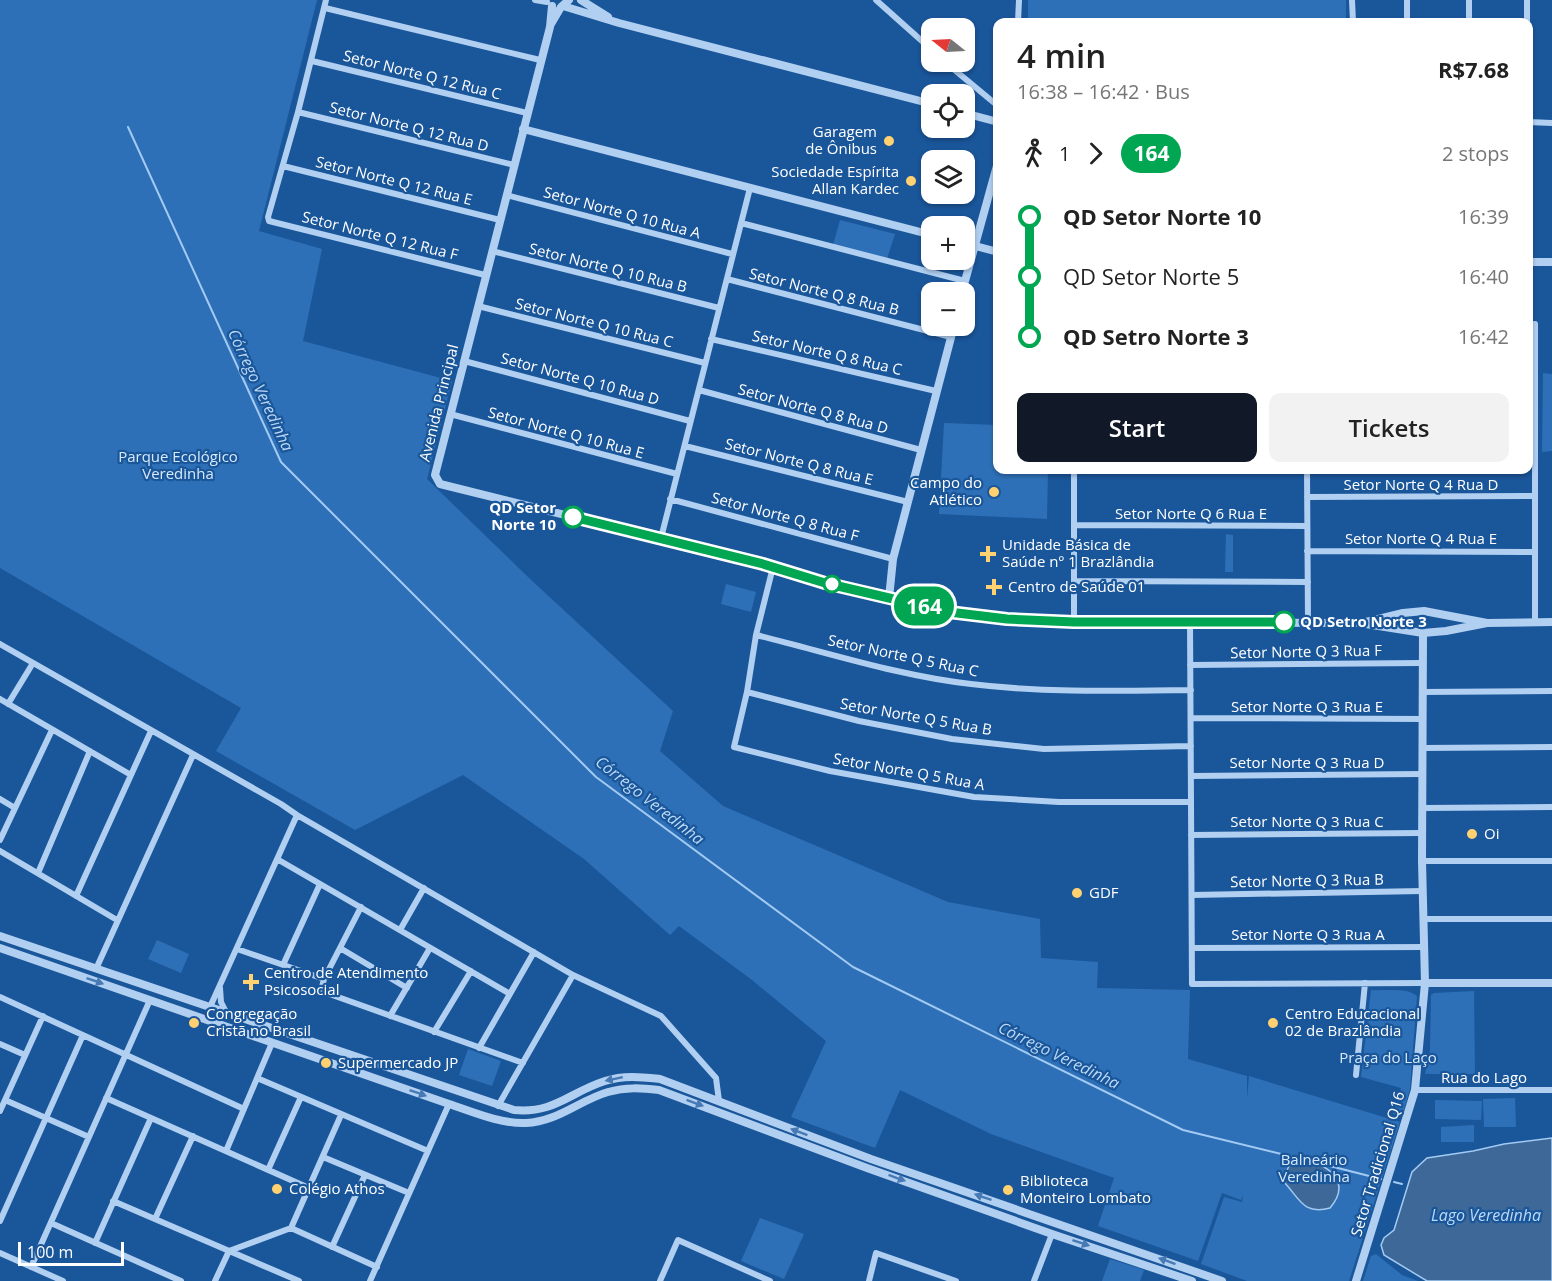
<!DOCTYPE html>
<meta charset="utf-8">
<style>
body{margin:0;font-family:"Open Sans",sans-serif;background:#f2f2f2;color:#222;height:100vh;display:flex;flex-direction:column;font-size:22px;white-space:nowrap}
*{box-sizing:border-box;margin:0}
p{font-size:20px;color:#767676}
.icon{flex:none;width:33px;height:33px;fill:none;stroke:currentColor;stroke-width:2;stroke-linecap:round;stroke-linejoin:round}
.map{position:relative;flex:1;overflow:hidden}
.details{position:absolute;left:993px;top:18px;width:540px;height:456px;display:flex;flex-direction:column;background:#fff;border-radius:12px;box-shadow:0 2px 4px #0004}
.details>*{flex:none}
.badge{padding:0 12px;border-radius:20px;font-size:21px;line-height:39px}
.needle{width:39px;rotate:288deg}
.fabs{position:absolute;left:921px;top:18px;display:grid;gap:12px}
.fabs a{display:grid;place-items:center;width:54px;height:54px;border-radius:12px;background:#fff;box-shadow:0 2px 4px #0004;font-size:30px}
.scale{position:absolute;left:18px;bottom:15px;width:106px;box-sizing:border-box;padding-left:6px;border:3px solid #fff;border-top:0;font-size:16px;line-height:21px;white-space:nowrap;color:#fff;-webkit-text-stroke:4px #1a569a;paint-order:stroke}
.map>.badge{position:absolute;translate:-50% -50%;box-shadow:0 0 0 3px #fff}
.legs{display:flex;align-items:center;gap:9px;height:66px;padding:0 24px;font-size:20px}
.legs p{margin-inline-start:auto}
.overview{display:flex;align-items:center;justify-content:space-between;height:102px;padding:0 24px}
h1{font-size:33px;font-weight:600;line-height:45px}
.cta{display:flex;gap:12px;margin-top:auto;padding:12px 24px}
.cta a{flex:1;height:69px;border-radius:12px;background:#111827;color:#fff;font-size:24px;font-weight:600;line-height:69px;text-align:center}
.cta a+a{background:#f2f2f2;color:#222}
ul{padding:0 24px;list-style:none}
li{display:flex;align-items:center;gap:21px;height:60px;font-size:22px}
li i{display:grid;place-items:center;width:9px;height:100%;margin:0 8px;background:currentColor}
li i::after{content:'';width:15px;height:15px;margin:-8px;border:4px solid;border-radius:50%;background:#fff}
li p{margin-inline-start:auto}
li:first-child i{background:linear-gradient(#0000 50%,currentColor 0)}
li:last-child i{background:linear-gradient(currentColor 50%,#0000 0)}
.map>svg:first-child{display:block}
</style>
<div class="map">
<svg width="1552" height="1281" viewBox="0 0 1552 1281">
<rect width="100%" height="100%" fill="#1a569a"/>
<path fill="#2e70b7" d="M0 0H317L259 231 322 249 303 341 452 381 427 479 529 578 673 711 660 751 723 806 948 902 1040 919 1041 958 1098 962 1097 988 1190 990 1188 1059 1247 1076V1099L1249 1076 1400 1122 1349 1281H1247L1201 1264 1224 1197 1242 1202 1243 1195 1241 1200 1222 1193 1198 1261 1098 1226 1114 1178 991 1134 900 1090 875 1148 791 1117 826 1041 752 980 679 926 670 935 584 859 463 775 355 830 216 751 241 708 0 568Z
M1028 0H1346V22H1028Z
M840 220 895 234 887 259 833 245Z
M1543 373 1552 374V451L1542 452Z
M944 423 997 425 998 470H1048L1047 519 939 514Z
M1226 534 1233 535V572H1225Z
M726 584 756 592 751 612 721 604Z
M157 940 189 954 181 973 148 959Z
M1371 990C1385 991 1407 987 1417 996L1410 1089 1402 1116 1393 1114 1401 1088 1361 1077Z
M1474 991 1475 1074H1425L1430 1050 1431 995 1434 993Z
M468 1049 501 1061 492 1086 459 1075Z
M1515 1098 1516 1127H1484L1483 1099Z
M1435 1100 1482 1101 1481 1120 1435 1119Z
M1474 1125V1142H1441V1127Z
M760 1218 804 1234 784 1279 741 1261Z
M1376 1254 1402 1275 1418 1281H1363L1371 1256Z
M1110 1259 1144 1270 1140 1281H1102Z"/>
<path fill="#3d6898" stroke="#a3caf3" stroke-width="1.5" d="M1552 1138V1281H1427L1384 1255 1381 1245 1384 1238 1394 1230 1412 1172 1427 1158 1473 1151 1504 1144Z
M1303 1158C1327 1165 1353 1181 1330 1208 1303 1215 1300 1199 1284 1182 1287 1169 1288 1160 1303 1158Z"/>
<g fill="none" stroke-linecap="round" stroke-linejoin="round">
<path stroke="#a3caf3" stroke-width="2" d="M128 127 281 462 596 777 853 967 1183 1130 1302 1159
M1322 1164 1381 1179
M1394 1182 1402 1184"/>
<path stroke="#b0cff1" stroke-width="6" d="M326 0 298 112 268 217 269 221 485 275
M535 0 547 2
M876 0 932 50
M1352 0 1353 22
M1469 0V22
M325 8 540 60
M1018 22 1019 0
M1407 22V0
M1527 22V0
M312 61 527 113
M945 62 998 106
M298 112 514 165
M1528 122 1552 123
M283 166 500 220
M506 195 732 254
M741 223 965 281
M492 251 719 308
M727 279 951 337
M478 306 705 363
M1528 324H1535V622
M711 339 936 391
M464 361 690 421
M699 390 921 450
M450 414 677 474
M685 446 908 502
M1307 470 1308 622
M1074 471 1307 470
M1307 497 1535 496
M670 499 893 559
M1074 525 1307 526
M661 538 750 188
M1307 551 1535 552
M773 567 756 635 747 692 734 747 830 771 974 797 1059 802H1191
M1074 581 1308 582
M1074 622V470
M1190 622 1192 984 1425 983
M756 635C826 652 899 676 971 684 1044 693 1117 691 1191 690
M0 644 281 804 297 815 573 975 661 1016 716 1078 719 1101
M1190 665 1422 663
M747 692 859 721 952 739 1044 749 1191 746
M1422 692 1552 691
M0 699 131 775
M8 704 33 663
M1191 718 1423 719
M1422 748 1552 747
M1191 776 1422 774
M0 799 15 808
M1422 808 1552 807
M1191 835 1422 833
M0 840 52 730
M0 851 117 920
M277 859 510 994
M1422 861H1552
M38 873 90 751
M1192 895 1423 891
M76 896 151 731
M361 907 324 979 321 991 523 1063
M1423 919H1552
M400 930 424 888
M340 948 407 988
M1192 948 1424 947
M237 949 324 979
M283 965 320 884
M96 969 193 755
M220 988 221 1002 226 1012
M0 997 244 1109
M210 1007 297 815
M390 1016 430 948
M434 1032 471 971
M0 1044 25 1055
M479 1048 534 952
M1356 1075 1365 983
M257 1078 428 1151
M1415 1090H1552
M106 1098 309 1188
M5 1100 89 1137
M498 1106 573 975
M0 1111 43 1016
M226 1151 272 1043
M323 1157 409 1193
M268 1170 301 1097
M113 1201 299 1281
M155 1219 193 1136
M0 1221 83 1035
M51 1223 181 1281
M291 1228 341 1115
M291 1228 377 1267
M95 1243 151 1118
M332 1247 365 1175
M229 1251 291 1228
M0 1253 63 1281
M31 1267 150 1000
M215 1281 229 1251
M370 1281 449 1104
M660 1281 678 1240 770 1281
M869 1281 876 1253 956 1281
M1034 1281 1052 1234"/>
<path stroke="#b0cff1" stroke-width="8" d="M581 0 608 17
M552 6 550 27 435 475 440 484 763 564 825 583 949 612 1007 619 1074 622 1362 623 1403 613 1424 611 1487 623
M563 6 619 23 932 104
M551 24 561 7 569 0
M964 113 998 122
M523 129 932 235
M964 243 998 252
M1528 262H1552
M962 292 998 162
M889 598 893 559 954 326
M1366 624 1423 633 1446 631 1487 623 1552 622
M0 936 514 1110C554 1114 570 1092 605 1081 624 1075 641 1077 660 1079L871 1159 1222 1281
M0 948 449 1104C473 1112 500 1124 526 1123 557 1122 580 1100 608 1092 626 1087 641 1088 659 1090L867 1168 1052 1234 1192 1281
M1425 983H1552
M1356 1281 1415 1090 1425 983 1422 861 1423 633"/>
</g>
<defs><path id="oneway-solid" d="M-6-.8H1V-3.2L6.5 0L1 3.2V.8H-6Z" transform="scale(1.5)"/></defs>
<g fill="#477ab4">
<use href="#oneway-solid" transform="translate(95 981) rotate(19)"/>
<use href="#oneway-solid" transform="translate(614 1079) rotate(168)"/>
<use href="#oneway-solid" transform="translate(418 1093) rotate(19)"/>
<use href="#oneway-solid" transform="translate(695 1103) rotate(20)"/>
<use href="#oneway-solid" transform="translate(799 1132) rotate(-159)"/>
<use href="#oneway-solid" transform="translate(897 1178) rotate(20)"/>
<use href="#oneway-solid" transform="translate(983 1197) rotate(-161)"/>
<use href="#oneway-solid" transform="translate(1081 1243) rotate(18)"/>
<use href="#oneway-solid" transform="translate(1167 1261) rotate(-160)"/>
</g>
<g fill="none" stroke-linecap="round" stroke-linejoin="round">
<defs>
<path id="line-1" d="M573 517 763 564 825 583 949 612 1007 619 1074 622H1284"/>
</defs>
<use href="#line-1" stroke="#fff" stroke-width="14"/>
<use href="#line-1" stroke="#00a651" stroke-width="9"/>
</g>
<g fill="#ffd170" stroke="#1a569a" stroke-width="2">
<circle cx="889" cy="141" r="6"/>
<circle cx="911" cy="181" r="6"/>
<circle cx="994" cy="492" r="6"/>
<path d="M985 545h6v6h6v6h-6v6h-6v-6h-6v-6h6z"/>
<path d="M991 578h6v6h6v6h-6v6h-6v-6h-6v-6h6z"/>
<circle cx="1472" cy="834" r="6"/>
<circle cx="1077" cy="893" r="6"/>
<path d="M248 973h6v6h6v6h-6v6h-6v-6h-6v-6h6z"/>
<circle cx="194" cy="1023" r="6"/>
<circle cx="1273" cy="1023" r="6"/>
<circle cx="326" cy="1063" r="6"/>
<circle cx="277" cy="1189" r="6"/>
<circle cx="1008" cy="1190" r="6"/>
</g>
<g fill="#fff" stroke="#00a651" stroke-width="3">
<circle cx="573" cy="517" r="10"/>
<circle cx="832" cy="584" r="8"/>
<circle cx="1284" cy="622" r="10"/>
</g>
<g text-anchor="middle" stroke-width="4.5" stroke-linejoin="round" paint-order="stroke">
<g font-size="15" fill="#fff" stroke="#1a569a">
<text transform="translate(422 75) rotate(14)" y="5">Setor Norte Q 12 Rua C</text>
<text transform="translate(409 127) rotate(14)" y="5">Setor Norte Q 12 Rua D</text>
<text transform="translate(394 181) rotate(14)" y="5">Setor Norte Q 12 Rua E</text>
<text transform="translate(622 213) rotate(15)" y="5">Setor Norte Q 10 Rua A</text>
<text transform="translate(380 236) rotate(14)" y="5">Setor Norte Q 12 Rua F</text>
<text transform="translate(608 268) rotate(14)" y="5">Setor Norte Q 10 Rua B</text>
<text transform="translate(824 292) rotate(14)" y="5">Setor Norte Q 8 Rua B</text>
<text transform="translate(594 323) rotate(14)" y="5">Setor Norte Q 10 Rua C</text>
<text transform="translate(827 353) rotate(13)" y="5">Setor Norte Q 8 Rua C</text>
<text transform="translate(580 379) rotate(15)" y="5">Setor Norte Q 10 Rua D</text>
<text transform="translate(439 403) rotate(-76)" y="5">Avenida Principal</text>
<text transform="translate(813 409) rotate(15)" y="5">Setor Norte Q 8 Rua D</text>
<text transform="translate(566 433) rotate(15)" y="5">Setor Norte Q 10 Rua E</text>
<text transform="translate(799 462) rotate(14)" y="5">Setor Norte Q 8 Rua E</text>
<text x="1421" y="490">Setor Norte Q 4 Rua D</text>
<text x="1191" y="519">Setor Norte Q 6 Rua E</text>
<text transform="translate(785 517) rotate(15)" y="5">Setor Norte Q 8 Rua F</text>
<text x="1421" y="544">Setor Norte Q 4 Rua E</text>
<text transform="translate(1306 652) rotate(-1)" y="5">Setor Norte Q 3 Rua F</text>
<text transform="translate(903 656) rotate(12)" y="5">Setor Norte Q 5 Rua C</text>
<text x="1307" y="712">Setor Norte Q 3 Rua E</text>
<text transform="translate(916 717) rotate(10)" y="5">Setor Norte Q 5 Rua B</text>
<text x="1307" y="768">Setor Norte Q 3 Rua D</text>
<text transform="translate(909 772) rotate(10)" y="5">Setor Norte Q 5 Rua A</text>
<text x="1307" y="827">Setor Norte Q 3 Rua C</text>
<text transform="translate(1307 881) rotate(-1)" y="5">Setor Norte Q 3 Rua B</text>
<text x="1308" y="940">Setor Norte Q 3 Rua A</text>
<text x="1484" y="1083">Rua do Lago</text>
<text transform="translate(1378 1164) rotate(-73)" y="5">Setor Tradicional Q16</text>
</g>
<g font-size="15" fill="#fff" stroke="#1a569a" text-anchor="start">
<text x="877" y="137" text-anchor="end">Garagem<tspan x="877" dy="17">de Ônibus</tspan></text>
<text x="899" y="177" text-anchor="end">Sociedade Espírita<tspan x="899" dy="17">Allan Kardec</tspan></text>
<text x="982" y="488" text-anchor="end">Campo do<tspan x="982" dy="17">Atlético</tspan></text>
<text x="1002" y="550">Unidade Básica de<tspan x="1002" dy="17">Saúde nº 1 Brazlândia</tspan></text>
<text x="1008" y="592">Centro de Saúde 01</text>
<text x="1484" y="839">Oi</text>
<text x="1089" y="898">GDF</text>
<text x="264" y="978">Centro de Atendimento<tspan x="264" dy="17">Psicosocial</tspan></text>
<text x="206" y="1019">Congregação<tspan x="206" dy="17">Cristã no Brasil</tspan></text>
<text x="1285" y="1019">Centro Educacional<tspan x="1285" dy="17">02 de Brazlândia</tspan></text>
<text x="338" y="1068">Supermercado JP</text>
<text x="1020" y="1186">Biblioteca<tspan x="1020" dy="17">Monteiro Lombato</tspan></text>
<text x="289" y="1194">Colégio Athos</text>
</g>
<g font-size="15" fill="#d7e9fc" stroke="#1a569a">
<text x="178" y="462">Parque Ecológico<tspan x="178" dy="17">Veredinha</tspan></text>
<text x="1388" y="1063">Praça do Laço</text>
<text x="1314" y="1165">Balneário<tspan x="1314" dy="17">Veredinha</tspan></text>
</g>
<g font-size="15" font-weight="bold" fill="#fff" stroke="#1a569a" text-anchor="end">
<text x="556" y="513">QD Setor<tspan x="556" dy="17">Norte 10</tspan></text>
<text x="1300" y="627" text-anchor="start">QD Setro Norte 3</text>
</g>
<g font-size="16" font-style="italic" fill="#bcd9f7" stroke="#1a569a">
<text transform="translate(261 390) rotate(65)" y="6">Córrego Veredinha</text>
<text transform="translate(650 800) rotate(38)" y="6">Córrego Veredinha</text>
<text transform="translate(1059 1055) rotate(26)" y="6">Córrego Veredinha</text>
<text x="1486" y="1221">Lago Veredinha</text>
</g>
</g>
</svg>
<div class="fabs">
<a><svg class="needle" viewBox="-14 -14 28 28"><path d="M0-13l5 13h-10z" fill="#e53935"/><path d="M0 13l5-13h-10z" fill="#767676"/></svg></a>
<a><svg class="icon" aria-label="locate" viewBox="0 0 24 24"><circle cx="12" cy="12" r="6"/><path d="M12 2v4M12 18v4M2 12h4M18 12h4"/></svg></a>
<a><svg class="icon" aria-label="layers" viewBox="0 0 24 24"><path d="M12 4l9 5-9 5-9-5zM3 14l9 5 9-5"/></svg></a>
<a>+</a>
<a>−</a>
</div>
<div class="scale">100 m</div>
<b class="badge" style="left:924px;top:606px;background:#00a651;color:#fff">164</b>
<section class="details">
<div class="overview"><div><h1>4 min</h1><p>16:38 – 16:42 · Bus</p></div><b>R$7.68</b></div>
<div class="legs"><svg class="icon" aria-label="walk" viewBox="0 0 24 24"><circle cx="13" cy="4" r="2"/><path d="M13 8l-2 6 4 7M11 14l-3 7M7 12l3-4h3l4 4"/></svg>1<svg class="icon" aria-label="forward" viewBox="0 0 24 24"><path d="M9 5l7 7-7 7"/></svg><b class="badge" style="background:#00a651;color:#fff">164</b><p>2 stops</p></div>
<ul>
<li><i style="color:#00a651"></i><b>QD Setor Norte 10</b><p>16:39</p></li>
<li><i style="color:#00a651"></i><span>QD Setor Norte 5</span><p>16:40</p></li>
<li><i style="color:#00a651"></i><b>QD Setro Norte 3</b><p>16:42</p></li>
</ul>
<div class="cta"><a>Start</a><a>Tickets</a></div>
</section>
</div>
